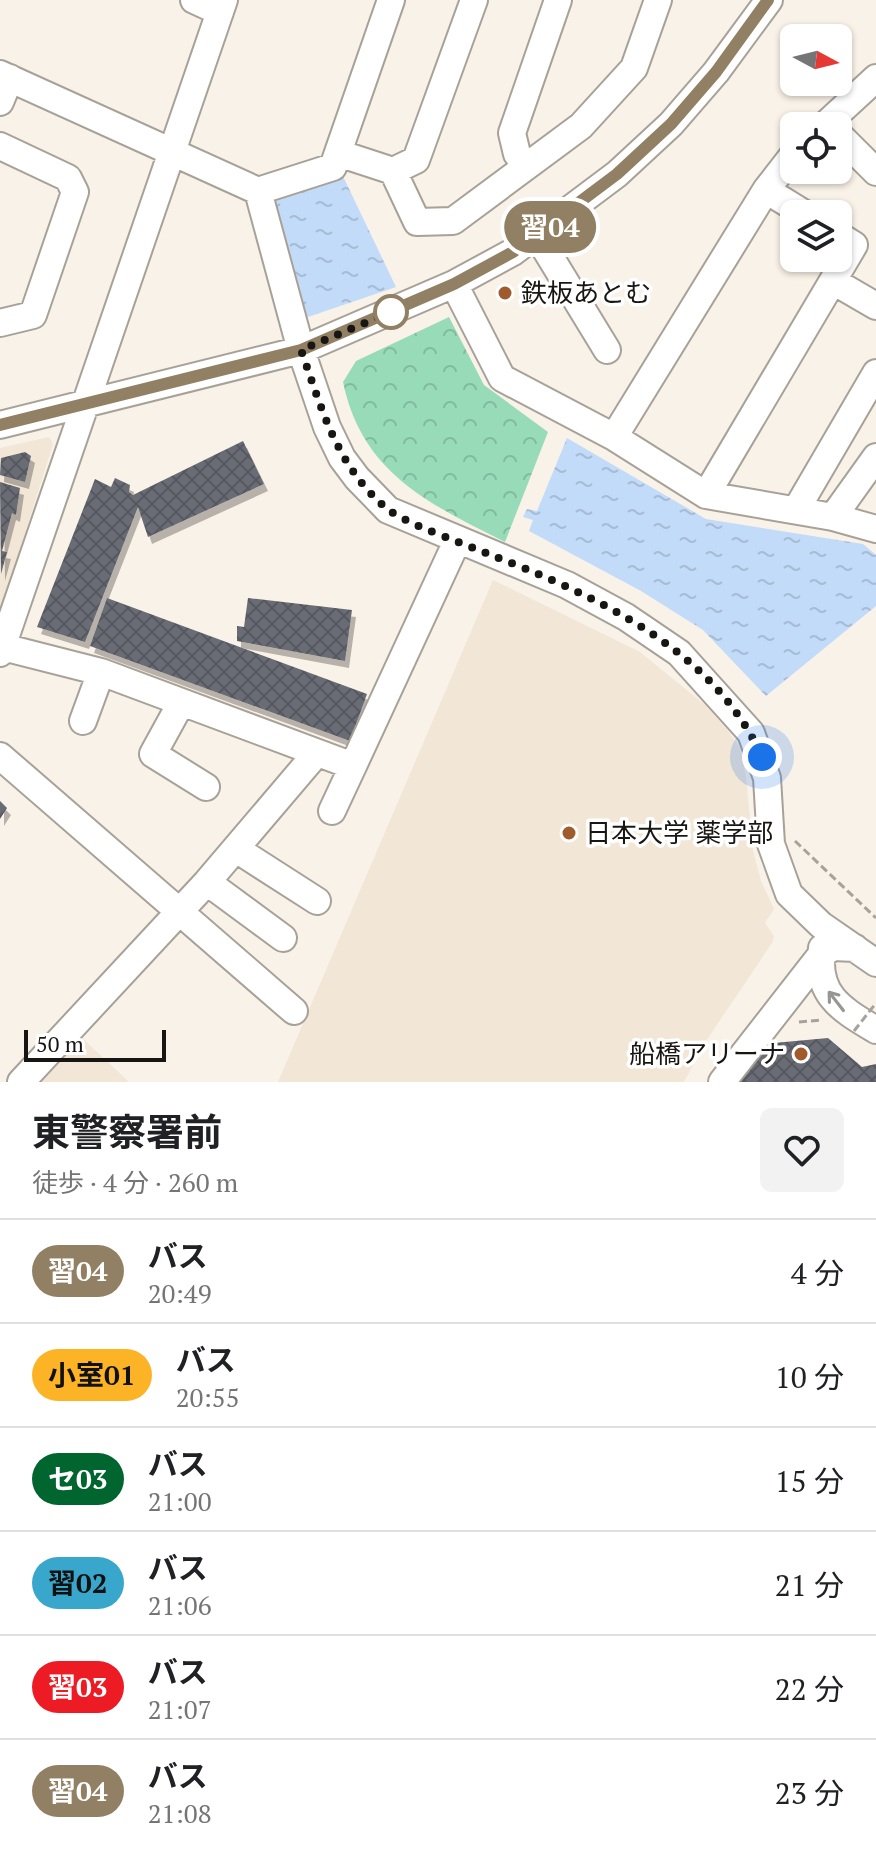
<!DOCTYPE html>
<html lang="ja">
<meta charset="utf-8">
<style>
body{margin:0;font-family:"PT Serif","Noto Sans JP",serif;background:#f2f2f2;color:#202124;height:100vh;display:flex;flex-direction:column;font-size:30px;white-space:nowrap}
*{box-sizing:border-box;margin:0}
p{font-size:26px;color:#757577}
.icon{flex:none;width:44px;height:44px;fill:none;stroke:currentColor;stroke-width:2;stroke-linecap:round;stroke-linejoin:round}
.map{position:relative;height:1082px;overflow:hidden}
.side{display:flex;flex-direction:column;background:#fff;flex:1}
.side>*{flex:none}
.badge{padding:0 16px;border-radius:26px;font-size:28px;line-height:52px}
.needle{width:52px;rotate:97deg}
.controls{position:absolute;left:780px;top:24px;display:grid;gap:16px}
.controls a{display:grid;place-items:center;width:72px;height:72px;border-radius:12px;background:#fff;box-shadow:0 2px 6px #0004;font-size:40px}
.scale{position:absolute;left:24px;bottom:20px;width:142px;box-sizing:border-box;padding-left:8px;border:4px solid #181612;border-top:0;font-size:22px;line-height:28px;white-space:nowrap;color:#181612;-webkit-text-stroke:6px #fff;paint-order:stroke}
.you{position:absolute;width:40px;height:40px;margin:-20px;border:6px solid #fff;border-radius:50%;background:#1a73e8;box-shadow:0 0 0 12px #1a73e833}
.map>.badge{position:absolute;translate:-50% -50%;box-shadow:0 0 0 4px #fff}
.round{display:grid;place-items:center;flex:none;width:84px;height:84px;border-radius:12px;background:#f2f2f2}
.head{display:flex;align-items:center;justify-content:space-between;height:136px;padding:0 32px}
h1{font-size:38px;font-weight:700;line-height:60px}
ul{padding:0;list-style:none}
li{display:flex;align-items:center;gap:24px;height:104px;padding:0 32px;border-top:2px solid #e0e0e0}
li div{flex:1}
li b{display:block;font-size:30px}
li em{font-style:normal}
li .badge{min-width:88px;font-weight:700;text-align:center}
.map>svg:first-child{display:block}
</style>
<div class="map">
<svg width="876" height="1082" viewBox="0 0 876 1082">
<defs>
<pattern id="forest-crowns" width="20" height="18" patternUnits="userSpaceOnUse" patternTransform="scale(2)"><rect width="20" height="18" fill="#97dbb9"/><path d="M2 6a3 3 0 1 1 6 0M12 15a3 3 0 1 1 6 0" fill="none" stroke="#81bb9e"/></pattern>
<pattern id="water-ripples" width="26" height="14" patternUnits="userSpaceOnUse" patternTransform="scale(2)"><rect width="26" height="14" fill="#c2dbf9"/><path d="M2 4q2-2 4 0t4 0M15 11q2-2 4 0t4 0" fill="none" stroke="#a6bbd4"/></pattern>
<pattern id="building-cross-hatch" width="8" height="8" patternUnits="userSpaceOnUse" patternTransform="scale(2)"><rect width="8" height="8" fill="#6a6c75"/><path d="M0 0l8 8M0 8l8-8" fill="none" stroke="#56585f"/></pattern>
<filter id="shadow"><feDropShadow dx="4" dy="7" stdDeviation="0" flood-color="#0004"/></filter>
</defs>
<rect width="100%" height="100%" fill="#f9f2e8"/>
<path fill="#f2e6d6" d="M49 437 53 444 0 613V448Z
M493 580 640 652 705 705 728 731 740 748 746 776 753 851 761 881 774 909 765 923 774 936 772 943 704 1044 684 1082H278Z
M78 1034 129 1082H33Z"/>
<path fill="url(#forest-crowns)" d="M449 317 484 385 548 432 505 542C430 504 362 474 343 382L356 361Z"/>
<path fill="url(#water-ripples)" d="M340 170 396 287 302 319 270 205 275 194Z
M567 438 706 519 863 544 876 555V606L766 696 703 630 641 591 529 531 533 520 523 517 527 509 537 511Z"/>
<path fill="url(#building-cross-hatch)" filter="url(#shadow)" d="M243 441 264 484 148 537 138 507 85 642 37 627 95 479 111 487 115 478 130 485 129 492 133 495Z
M25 452 31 456 25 482 0 475 1 458Z
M0 482 20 488 16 515 12 513 2 551 7 552 1 574Z
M107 598 367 694 350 741 90 646Z
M248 598 352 610 345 661 237 641V626L244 627Z
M0 801 7 808 0 819Z
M828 1038 862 1067 876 1064V1082H734L763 1044Z"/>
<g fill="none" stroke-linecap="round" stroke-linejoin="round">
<defs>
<path id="minor" d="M194 0 220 12
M0 74 258 191 333 167 391 0
M0 102 10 78
M824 126 876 78
M838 134 876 172
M0 146 68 178 75 192 33 315 0 323
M338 153 393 171 416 160 474 0
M527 166 517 154 512 133 558 0
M393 171 417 222 453 221 581 126 634 68 658 0
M766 190 805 214
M258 191 301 350 327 427 342 458 357 478 388 510 567 585 626 617 679 653 751 733 767 778 771 844 789 894 821 925 876 963
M538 237 607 350
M833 281 876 306
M454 284 502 378 614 437 706 495 833 517 876 529
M0 425 301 350 454 284 513 252 617 174 671 124 716 72 769 0
M614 437 766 190 794 154
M706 495 854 245 838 235
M796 510 876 373
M833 517 876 457
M3 647 101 672 353 766 457 541
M0 653 224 0
M181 703 153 754 206 787
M83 721 101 672
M0 756 294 1011
M332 811 353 766
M236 849 317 901
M207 882 283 938
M822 948C815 995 841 1009 876 1030
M21 1082 207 882 315 755
M722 1082 821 955 833 947 855 948"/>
</defs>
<use href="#minor" stroke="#a8a198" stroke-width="30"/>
<path stroke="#a7a29a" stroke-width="3" stroke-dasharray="8 4" stroke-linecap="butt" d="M795 841 876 918
M799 1022 823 1020"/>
<use href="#minor" stroke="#fff" stroke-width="26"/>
<path stroke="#a7a29a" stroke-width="3" stroke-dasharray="8 4" stroke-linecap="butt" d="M854 1031 876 1003"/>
</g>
<defs><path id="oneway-shaft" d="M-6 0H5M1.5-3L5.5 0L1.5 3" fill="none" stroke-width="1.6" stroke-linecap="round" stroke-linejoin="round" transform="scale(2)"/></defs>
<use stroke="#979694" href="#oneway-shaft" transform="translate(836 1001) rotate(-128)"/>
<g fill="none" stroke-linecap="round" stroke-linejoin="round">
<defs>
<path id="line" d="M0 425 301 350 454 284 513 252 617 174 671 124 716 72 768 0"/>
</defs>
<use href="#line" stroke="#fff" stroke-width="18"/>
<use href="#line" stroke="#918063" stroke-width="12"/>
<path stroke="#181612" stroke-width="8" stroke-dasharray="0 14.4" d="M391 312 301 350C322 409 336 465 386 508 406 524 460 542 486 553 591 594 713 647 762 757"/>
</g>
<g fill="#9f5b2b" stroke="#fff" stroke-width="3">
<circle cx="505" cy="293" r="8"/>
<circle cx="569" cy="833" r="8"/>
<circle cx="801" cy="1054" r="8"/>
</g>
<circle fill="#fff" stroke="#918063" stroke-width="4" cx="391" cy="312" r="16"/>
<g text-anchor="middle" stroke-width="7" stroke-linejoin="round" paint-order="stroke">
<g font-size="26" fill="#181612" stroke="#fff" text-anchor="start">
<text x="521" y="302">鉄板あとむ</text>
<text x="585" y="842">日本大学 薬学部</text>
<text x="785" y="1063" text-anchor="end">船橋アリーナ</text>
</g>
</g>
</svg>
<div class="controls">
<a><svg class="needle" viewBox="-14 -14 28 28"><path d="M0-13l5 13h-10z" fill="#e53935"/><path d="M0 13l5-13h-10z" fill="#757577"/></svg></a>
<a><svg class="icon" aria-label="locate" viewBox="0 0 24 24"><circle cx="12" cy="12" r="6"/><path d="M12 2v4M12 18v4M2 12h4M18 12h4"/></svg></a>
<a><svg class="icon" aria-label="layers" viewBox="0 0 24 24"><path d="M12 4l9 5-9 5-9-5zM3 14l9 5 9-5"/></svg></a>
</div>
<div class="scale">50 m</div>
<div class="you" style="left:762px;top:757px"></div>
<b class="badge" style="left:550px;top:227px;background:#918063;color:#fff">習04</b>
</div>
<section class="side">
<div class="head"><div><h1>東警察署前</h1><p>徒歩 · 4 分 · 260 m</p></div><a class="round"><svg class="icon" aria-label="heart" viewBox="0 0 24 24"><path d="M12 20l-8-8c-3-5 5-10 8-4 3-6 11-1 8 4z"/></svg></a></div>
<ul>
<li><span class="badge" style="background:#918063;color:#fff">習04</span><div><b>バス</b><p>20:49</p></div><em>4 分</em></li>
<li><span class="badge" style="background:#fcb426;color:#111">小室01</span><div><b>バス</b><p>20:55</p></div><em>10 分</em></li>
<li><span class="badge" style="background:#00652e;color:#fff">セ03</span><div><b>バス</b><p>21:00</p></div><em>15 分</em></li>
<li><span class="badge" style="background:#39a7cc;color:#111">習02</span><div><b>バス</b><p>21:06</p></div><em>21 分</em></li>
<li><span class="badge" style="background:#ed1c24;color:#fff">習03</span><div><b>バス</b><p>21:07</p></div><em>22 分</em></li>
<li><span class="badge" style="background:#918063;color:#fff">習04</span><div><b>バス</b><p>21:08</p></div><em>23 分</em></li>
</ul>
</section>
